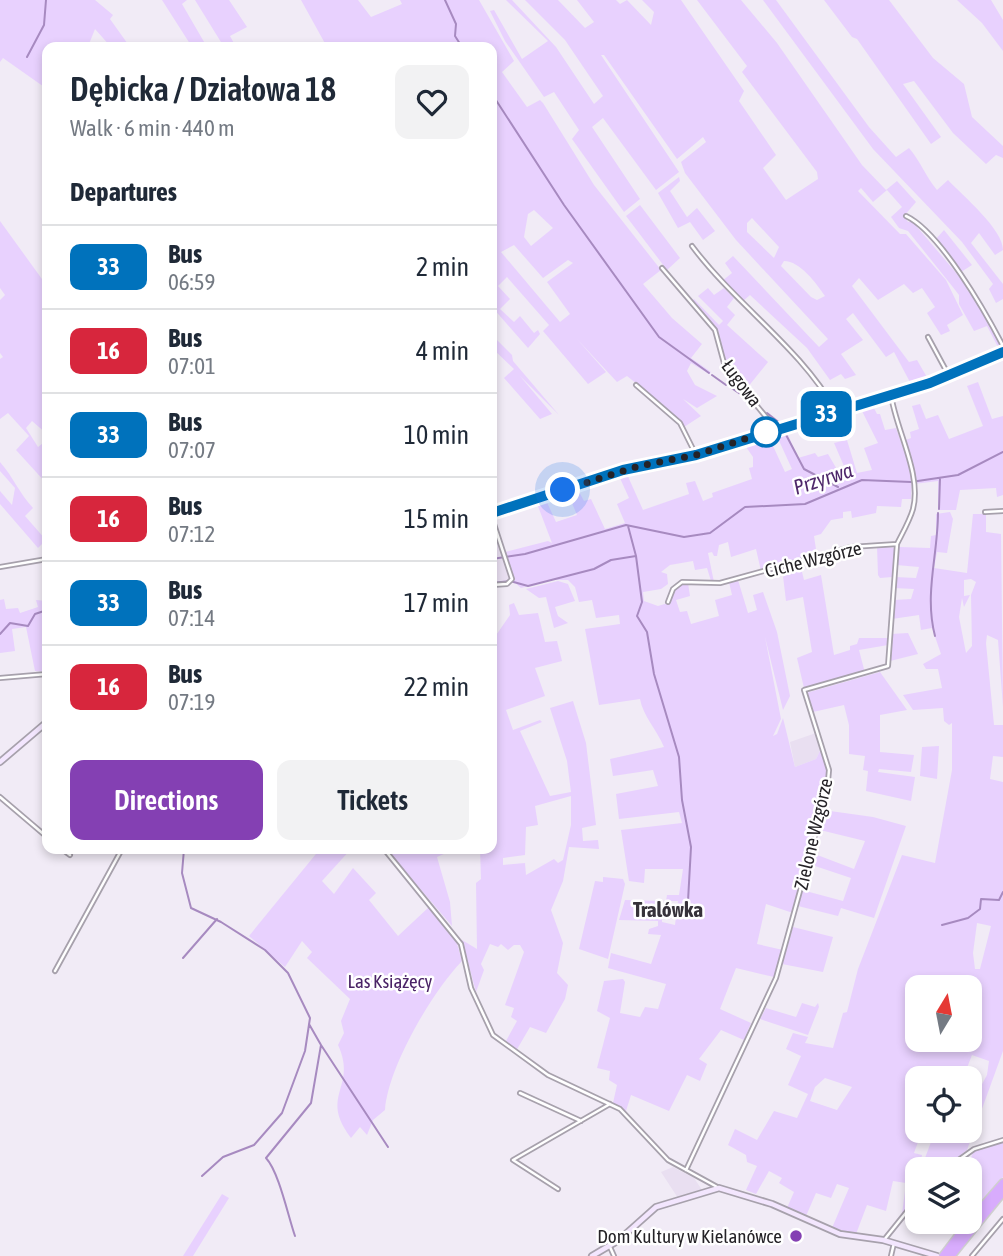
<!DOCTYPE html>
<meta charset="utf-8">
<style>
body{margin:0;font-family:"Asap Condensed",sans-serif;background:#f2f2f3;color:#1f2937;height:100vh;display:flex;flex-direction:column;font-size:26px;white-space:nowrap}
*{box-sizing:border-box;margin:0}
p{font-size:23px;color:#747a83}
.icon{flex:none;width:38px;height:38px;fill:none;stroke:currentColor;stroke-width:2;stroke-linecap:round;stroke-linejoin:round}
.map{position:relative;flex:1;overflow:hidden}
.drawer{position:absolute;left:42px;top:42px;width:455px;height:812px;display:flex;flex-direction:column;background:#fff;border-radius:14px;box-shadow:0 4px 10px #0003}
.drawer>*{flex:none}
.badge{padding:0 14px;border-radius:10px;font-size:24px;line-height:46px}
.needle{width:46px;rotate:10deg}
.fabs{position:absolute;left:905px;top:975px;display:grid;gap:14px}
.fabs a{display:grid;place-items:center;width:77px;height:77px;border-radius:14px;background:#fff;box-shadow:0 4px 10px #0003;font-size:35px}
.you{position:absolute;width:35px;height:35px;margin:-18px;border:5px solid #fff;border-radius:50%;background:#1a73e8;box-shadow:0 0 0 10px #1a73e833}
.map>.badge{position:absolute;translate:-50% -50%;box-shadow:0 0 0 4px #fff}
h2{padding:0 28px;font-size:26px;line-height:63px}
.round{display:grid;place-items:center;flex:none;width:74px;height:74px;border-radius:14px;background:#f2f2f3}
.summary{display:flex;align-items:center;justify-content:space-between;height:119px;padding:0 28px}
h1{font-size:33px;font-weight:600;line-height:52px}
.action{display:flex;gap:14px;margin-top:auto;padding:14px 28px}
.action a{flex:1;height:80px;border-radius:14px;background:#8440b3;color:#fff;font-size:28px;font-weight:600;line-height:80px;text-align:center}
.action a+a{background:#f2f2f3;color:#1f2937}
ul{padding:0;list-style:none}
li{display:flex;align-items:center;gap:21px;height:84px;padding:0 28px;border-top:2px solid #e0e1e3}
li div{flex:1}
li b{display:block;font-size:26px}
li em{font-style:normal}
li .badge{min-width:77px;font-weight:700;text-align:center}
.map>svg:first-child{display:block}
</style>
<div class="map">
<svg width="1003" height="1256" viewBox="0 0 1003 1256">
<rect width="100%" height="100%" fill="#f1ebf6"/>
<path fill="#e9dff1" d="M492 522 510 575 509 580 496 581 492 563Z
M816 733 821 749 816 759 795 767 790 742Z
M673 1167 694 1178 702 1190 678 1198 661 1172Z"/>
<path fill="#e8d1fe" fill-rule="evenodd" d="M0 0H95L113 15 110 19 130 47H111L95 29 89 44 95 47H47V89L3 58 0 62Z
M162 0H187L182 4 207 47H192Z
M195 0H229L247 27 230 36 236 47H224Z
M301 0H358L371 17 402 4 400 0H479L514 61 502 72 527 107 540 100 543 103 594 185 661 270 643 284 672 318 702 344 691 358 711 372 709 374 691 363 687 371 695 385 717 396 697 408 683 399 701 416 684 427 662 404 627 376 617 382 577 339 606 372 588 384 543 331 549 325 507 277 498 286 510 299 500 309 514 322 520 316 534 333 538 330 540 334 528 348 492 307V47H327ZM534 210 553 228 531 246 524 237 528 214ZM514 245 543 278 568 260 573 263 547 282 570 314 560 322 501 252Z
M506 0H512L556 47 594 104 603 96 565 40 525 0H558L585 28 594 22 577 0H616L620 4 627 0 651 25 654 12 642 0H681L744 91 739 101 776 155 763 168 786 200 818 179 817 172 742 72 747 66 697 0H741L777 43 862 165 886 190 897 181 916 202 904 216 908 222 912 221 969 288 967 290 974 296 1003 347 999 349 987 326 974 331 959 304V295L952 286 908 231 899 228 891 217 902 207 887 190 873 202 861 188 858 191 900 234H906L946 280 963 315 947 325 950 331 941 335 927 313 935 307 922 288 913 293 904 284 878 300 859 278 852 286 909 362 917 360 928 379 911 384 894 352 886 357 853 313 846 319 863 340 841 354 856 375 845 379 841 374 830 380 807 348 750 295 742 302 722 281 732 273 725 263 733 256 819 347 828 339 736 240 685 173 681 162 706 142 703 137 677 159 604 55H601L679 172 656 190 603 118 592 127 640 199 624 212 572 139 579 130 554 92 544 97 505 41 490 11 494 10 522 59 548 41ZM752 218 779 247 774 258 747 232V223ZM784 261C800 261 816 283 825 296L817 300 811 297 781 266Z
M763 0H776L869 127 896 157 909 148C921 162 926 177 937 190L948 180C963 196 1003 229 1003 250L995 255 979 233 971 243 1003 284V299L996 303 989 289 993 284 962 242 873 149Z
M824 0H889L933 58 964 84 972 117 1003 146V158L996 155 986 164 953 133 914 81 903 84 941 137 931 144 857 39 852 37Z
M957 0H991L1003 20V51L982 23Z
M679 177 680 181 670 191 687 217 697 208 715 231 703 240 690 222 678 228 658 193Z
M640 205 680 258 667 270 626 216Z
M0 221 47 286V434L32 421 26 428 38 447 47 440V484L16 450 29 436 8 413 0 419V359L3 357 0 353V300L5 295 0 288Z
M944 230 972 265 961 272 935 240Z
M708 288 714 295 724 288 734 298 727 307 735 315 727 325 768 362 747 388 725 364 718 330 691 302 694 299 719 325 723 321 698 296Z
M492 335 512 355 513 361 559 415 520 376 552 414 540 419 504 378 514 369 492 348Z
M978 382 992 419 1003 416V495L997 497 996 488 960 490 956 510H938V481L914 484 913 467 903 441 911 438 910 432 919 429 912 406 920 404 926 419 938 415 949 439 983 426 967 386Z
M872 404 877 414H880L885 430 896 428 912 473 911 499H902L901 507 877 506 876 513 852 518 851 511 843 512V518L831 520 821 534 814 536 817 556 761 571 756 549 731 557 728 542 719 545 717 556H714L712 552 708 553 714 582 711 581 707 568 695 570 693 561 670 565 661 572 667 574 668 584 661 589 643 592 644 601 658 606 668 603 673 591 684 582 688 583 690 596 676 600 680 612 687 611 691 624 719 616 715 600 732 595 729 582 738 580 748 613 757 610 753 595 763 592 777 632 790 696 783 710 765 637 781 719 773 736 777 734 783 718 795 767 816 759 821 749 829 778 827 787H824L793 913 766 904 757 944 783 950 774 977 736 968 720 1009 751 1023 744 1040 721 1030 699 1059 707 1064 700 1081 687 1075 669 1111 631 1095 626 1111 613 1103 617 1085 609 1080 610 1071 597 1068 610 1018 597 1011 604 981 623 979 625 982 620 1013 640 1017 645 1007 658 1009 666 984 608 968 611 953 651 964 661 935 648 934 649 929 658 926V921L619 920 625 900 662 901V922L675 925 678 901H666L667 895H679L683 869H645L644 883 629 881 621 830 682 823 679 812 619 819 616 794 658 786 653 770 613 776 610 759 664 747C657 730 643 716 640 699L599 705 585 629 620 624 619 615 596 618 592 600 579 602 575 587 568 580H552L521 588 513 581 505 552 548 541 552 543 536 501 545 498 556 522 577 515 567 491 577 488 584 501 591 499 605 529 625 523 617 504 629 498 619 476 626 472 643 510 689 494 686 483 695 481 703 501 713 497 712 493 752 479 749 468 753 467V457L744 444 768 435 785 472 792 469 775 432 786 430 798 458 815 453 818 457 828 454 842 478 850 480 834 443 842 441 834 414 838 413 840 417 857 473 872 470 864 448 878 443 860 407Z
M0 462C14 478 19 493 33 508L25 516 46 540 38 548 0 504V491L12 505 15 488 0 471Z
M950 512 953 519 947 553 937 552 934 568 967 573 973 514H986V532L1001 534 1003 707 998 640 987 635 986 643 994 725H1003V757L993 756 990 779 1003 782V1051L967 1150 943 1169H921L935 1131 970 1130V1093L976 1095 987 1075 989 1061 972 1055 963 1078H917V1130L922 1131 914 1153 922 1155 913 1201 902 1214 906 1183 893 1181 886 1211 867 1205 856 1234 832 1228 849 1188 837 1184 831 1198 816 1193 806 1216 787 1208 794 1192 779 1183 782 1178 769 1171 756 1194 746 1190 757 1166 747 1162 746 1155 728 1145 735 1129 757 1140 774 1111 797 1118 808 1094 788 1085 801 1056 786 1049 793 1033 808 1037 805 1043 833 1048 843 1013 847 1012 858 969 902 855 935 863 952 770V723L949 725 944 721 943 708 913 710 903 695 942 688 938 669H926L923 664 941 654 932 628 921 630 919 615 892 619 894 600 911 599 914 589 894 588 895 577 916 578 919 567 896 565 899 547 930 548 931 536 936 535V514ZM971 579 976 582 971 595 972 646 966 653 959 617 962 598 964 607 970 595 964 596V580ZM977 923 991 926 980 969H975L973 953ZM917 987H970V1040H917ZM825 1078 852 1087 837 1110 810 1101 815 1087Z
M877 546 896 548 892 577 880 578 878 575Z
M800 564 804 580 821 575 834 655 850 650V646L857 644 859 638H888V645L859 650 865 673 804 688 797 658 812 652 803 597 786 601 782 568Z
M558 581 568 584 575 601 555 607 558 616 568 623 554 628 546 597 539 598 526 589Z
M4 599 6 609 18 608 20 613 38 607 36 600 47 601V638L42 643 47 672 35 671 26 627 12 629 15 651 0 653V600Z
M514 603 519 615 538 613 545 642 557 641 562 661 535 668 545 696 506 710 513 730 540 720 542 722 520 731 550 796 571 792 567 761 550 708 573 701 586 743 596 825 582 828 583 841 598 840 599 849 569 847 563 881 551 910 563 943 557 973 568 985 565 999 546 1033 530 1027 516 1051 506 1041 517 1021 511 1017 514 1008 505 1005 524 952 520 945H514L508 950 501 944 498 947 490 944 481 964 484 970 476 992 462 940 477 949 476 883 481 879 480 849H492V641L510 615 509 605ZM571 796V825L563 860 558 863 554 859 526 875 525 863 503 865V858L525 855 526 827 538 825 535 806Z
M908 633 918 654 890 661 891 634Z
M880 672 907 710 880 715V752L914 755 911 772 879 769 878 772 915 777 911 801 866 791 868 771 863 770 865 756 849 754V725L844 705 813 712 806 693Z
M939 746 937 779 920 776 922 747Z
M823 810 873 817 906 826 874 918 841 908 838 916 798 906 802 890 843 901 851 878 809 864 812 853 854 869 865 841 820 830Z
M320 849H351L322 881 334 894 353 868 376 893 369 900 398 936 429 907 456 940 462 961C432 992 388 1067 385 1110L373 1120 367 1135 360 1127 351 1138C318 1095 358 1088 338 1045L344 1033 341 1021 350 999 307 958 312 952 302 941 285 967 249 936Z
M386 849H455L437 857 450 902 452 926Z
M603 877 623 879 625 884 608 959 579 949 595 881 603 882Z
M793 927 833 937 823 972 782 964Z
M802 1003 815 1007 818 1003 819 1007 808 1035 760 1019 766 1008 796 1017Z
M1003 1141V1177L970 1215 972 1165 969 1164 973 1152Z
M222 1194 229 1198 193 1256H183Z"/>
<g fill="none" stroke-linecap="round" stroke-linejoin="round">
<path stroke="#a78ac0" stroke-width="2" d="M445 0 456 24 455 36 462 47
M27 57 44 25 46 0
M492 94 564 205 659 337 709 373
M712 375 726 385
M730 387 752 402
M767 413 781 424
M784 431 804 469 838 487
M939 509 940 478
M636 556 642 602 637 616 647 632 654 674 679 757 682 800 691 847 688 901
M492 559 525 554 626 525 684 537 710 533 745 507 805 504 862 480 911 482 958 475 1003 452
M492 583 510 581 528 586 594 569 611 560 636 556 628 526
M0 634 10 623 28 626 35 614 47 610
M935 636C924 594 938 555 938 513
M184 849 182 873 191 908 221 922 265 950 288 973 310 1018 305 1051 282 1113 254 1145 223 1157 202 1176
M942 925 968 918 980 909 981 899 999 900 1003 892
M183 958 217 919
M321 1045 388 1147
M295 1236C288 1216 279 1172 266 1158L311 1103 321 1045 309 1024"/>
<defs>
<path id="street" d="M906 216C940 232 985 311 1003 346
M692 246C736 305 800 347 836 411
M662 268 715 330 725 367 776 429
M928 337 948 374
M636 385 680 423 696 455
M758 435 756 430 772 422
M985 512 1003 511
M492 518 512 579 507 584 492 585
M0 567 47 559
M668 602 673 589 682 582 720 583 851 547 897 544C902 534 910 520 913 509 922 474 896 430 891 395
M0 678 47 674
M0 797 47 837
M62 849 70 855
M384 849 461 944 471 988 493 1035 548 1075 620 1109 668 1160 719 1188
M55 971 122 849
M520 1093 581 1121
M946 1169 974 1149 1003 1140
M686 1170 776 978 827 793 829 770 804 690 888 666 897 544
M558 1189 513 1160 610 1104
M884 1240 917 1199
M610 1247 614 1256
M891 1256 894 1243
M972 1256 1003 1219"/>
<path id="secondary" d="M492 513 623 470 696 455 930 383 1003 352
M0 762 47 722
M592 1256 619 1240 656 1207 719 1188 772 1204 840 1234 883 1240 937 1256"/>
<path id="highway" d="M970 1221 1003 1183
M943 1256 969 1222
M951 1256 1003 1192"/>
</defs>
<use href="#street" stroke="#a7a1ac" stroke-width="6"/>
<use href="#secondary" stroke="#a7a1ac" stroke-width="8"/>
<use href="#highway" stroke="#cfcfcf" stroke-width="10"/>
<use href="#street" stroke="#fff" stroke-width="2.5"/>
<use href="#secondary" stroke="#f3e6fe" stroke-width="4.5"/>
<use href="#highway" stroke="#d8acfd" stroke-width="7"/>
</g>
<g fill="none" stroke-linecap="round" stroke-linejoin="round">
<defs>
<path id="line" d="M492 513 623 470 696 455 930 383 1003 352"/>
</defs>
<use href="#line" stroke="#fff" stroke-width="16"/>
<use href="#line" stroke="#0072bc" stroke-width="10"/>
<path stroke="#252327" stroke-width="7" stroke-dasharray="0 12.6" d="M563 490 639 466 696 455 766 432"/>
</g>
<circle fill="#fff" stroke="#0072bc" stroke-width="3.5" cx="766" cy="432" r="14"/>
<circle fill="#8440b3" stroke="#fff" stroke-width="2.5" cx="796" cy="1236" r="7"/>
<g text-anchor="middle" stroke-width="5" stroke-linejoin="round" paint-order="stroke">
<g font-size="19" fill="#252327" stroke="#fff">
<text transform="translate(742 383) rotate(53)" y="7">Ługowa</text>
<text transform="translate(813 559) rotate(-14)" y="7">Ciche Wzgórze</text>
<text transform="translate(813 834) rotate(-77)" y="7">Zielone Wzgórze</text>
</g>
<g font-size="19" fill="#4a2366" stroke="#fff">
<text x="390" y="988">Las Książęcy</text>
</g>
<g font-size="19" fill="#252327" stroke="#fff" text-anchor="end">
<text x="782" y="1243">Dom Kultury w Kielanówce</text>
</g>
<g font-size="21" font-style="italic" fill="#4f286b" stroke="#fff">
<text transform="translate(823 479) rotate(-18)" y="7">Przyrwa</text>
</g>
<g font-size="21" font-weight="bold" fill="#36323a" stroke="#fff">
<text x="668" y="917">Tralówka</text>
</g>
</g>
</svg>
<div class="fabs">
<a><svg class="needle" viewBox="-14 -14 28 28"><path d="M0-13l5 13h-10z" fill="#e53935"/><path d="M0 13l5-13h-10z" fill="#747a83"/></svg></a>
<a><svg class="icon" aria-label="locate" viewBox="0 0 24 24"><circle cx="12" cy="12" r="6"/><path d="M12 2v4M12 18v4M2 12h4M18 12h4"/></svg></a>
<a><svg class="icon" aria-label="layers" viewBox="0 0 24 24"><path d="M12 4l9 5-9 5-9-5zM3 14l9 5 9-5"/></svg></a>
</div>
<div class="you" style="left:563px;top:490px"></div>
<b class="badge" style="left:826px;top:414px;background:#0072bc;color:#fff">33</b>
<section class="drawer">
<div class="summary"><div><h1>Dębicka / Działowa 18</h1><p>Walk · 6 min · 440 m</p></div><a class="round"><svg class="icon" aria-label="heart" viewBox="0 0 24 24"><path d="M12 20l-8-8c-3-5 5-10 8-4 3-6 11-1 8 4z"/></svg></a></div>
<h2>Departures</h2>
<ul>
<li><span class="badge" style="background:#0072bc;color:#fff">33</span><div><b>Bus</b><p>06:59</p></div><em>2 min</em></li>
<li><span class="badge" style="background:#d7263d;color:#fff">16</span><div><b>Bus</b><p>07:01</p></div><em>4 min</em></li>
<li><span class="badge" style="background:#0072bc;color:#fff">33</span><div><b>Bus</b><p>07:07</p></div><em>10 min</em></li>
<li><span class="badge" style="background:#d7263d;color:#fff">16</span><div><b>Bus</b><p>07:12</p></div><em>15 min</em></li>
<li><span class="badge" style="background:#0072bc;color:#fff">33</span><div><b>Bus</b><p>07:14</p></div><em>17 min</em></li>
<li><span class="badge" style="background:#d7263d;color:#fff">16</span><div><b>Bus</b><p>07:19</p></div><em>22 min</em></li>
</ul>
<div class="action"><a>Directions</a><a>Tickets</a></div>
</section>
</div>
